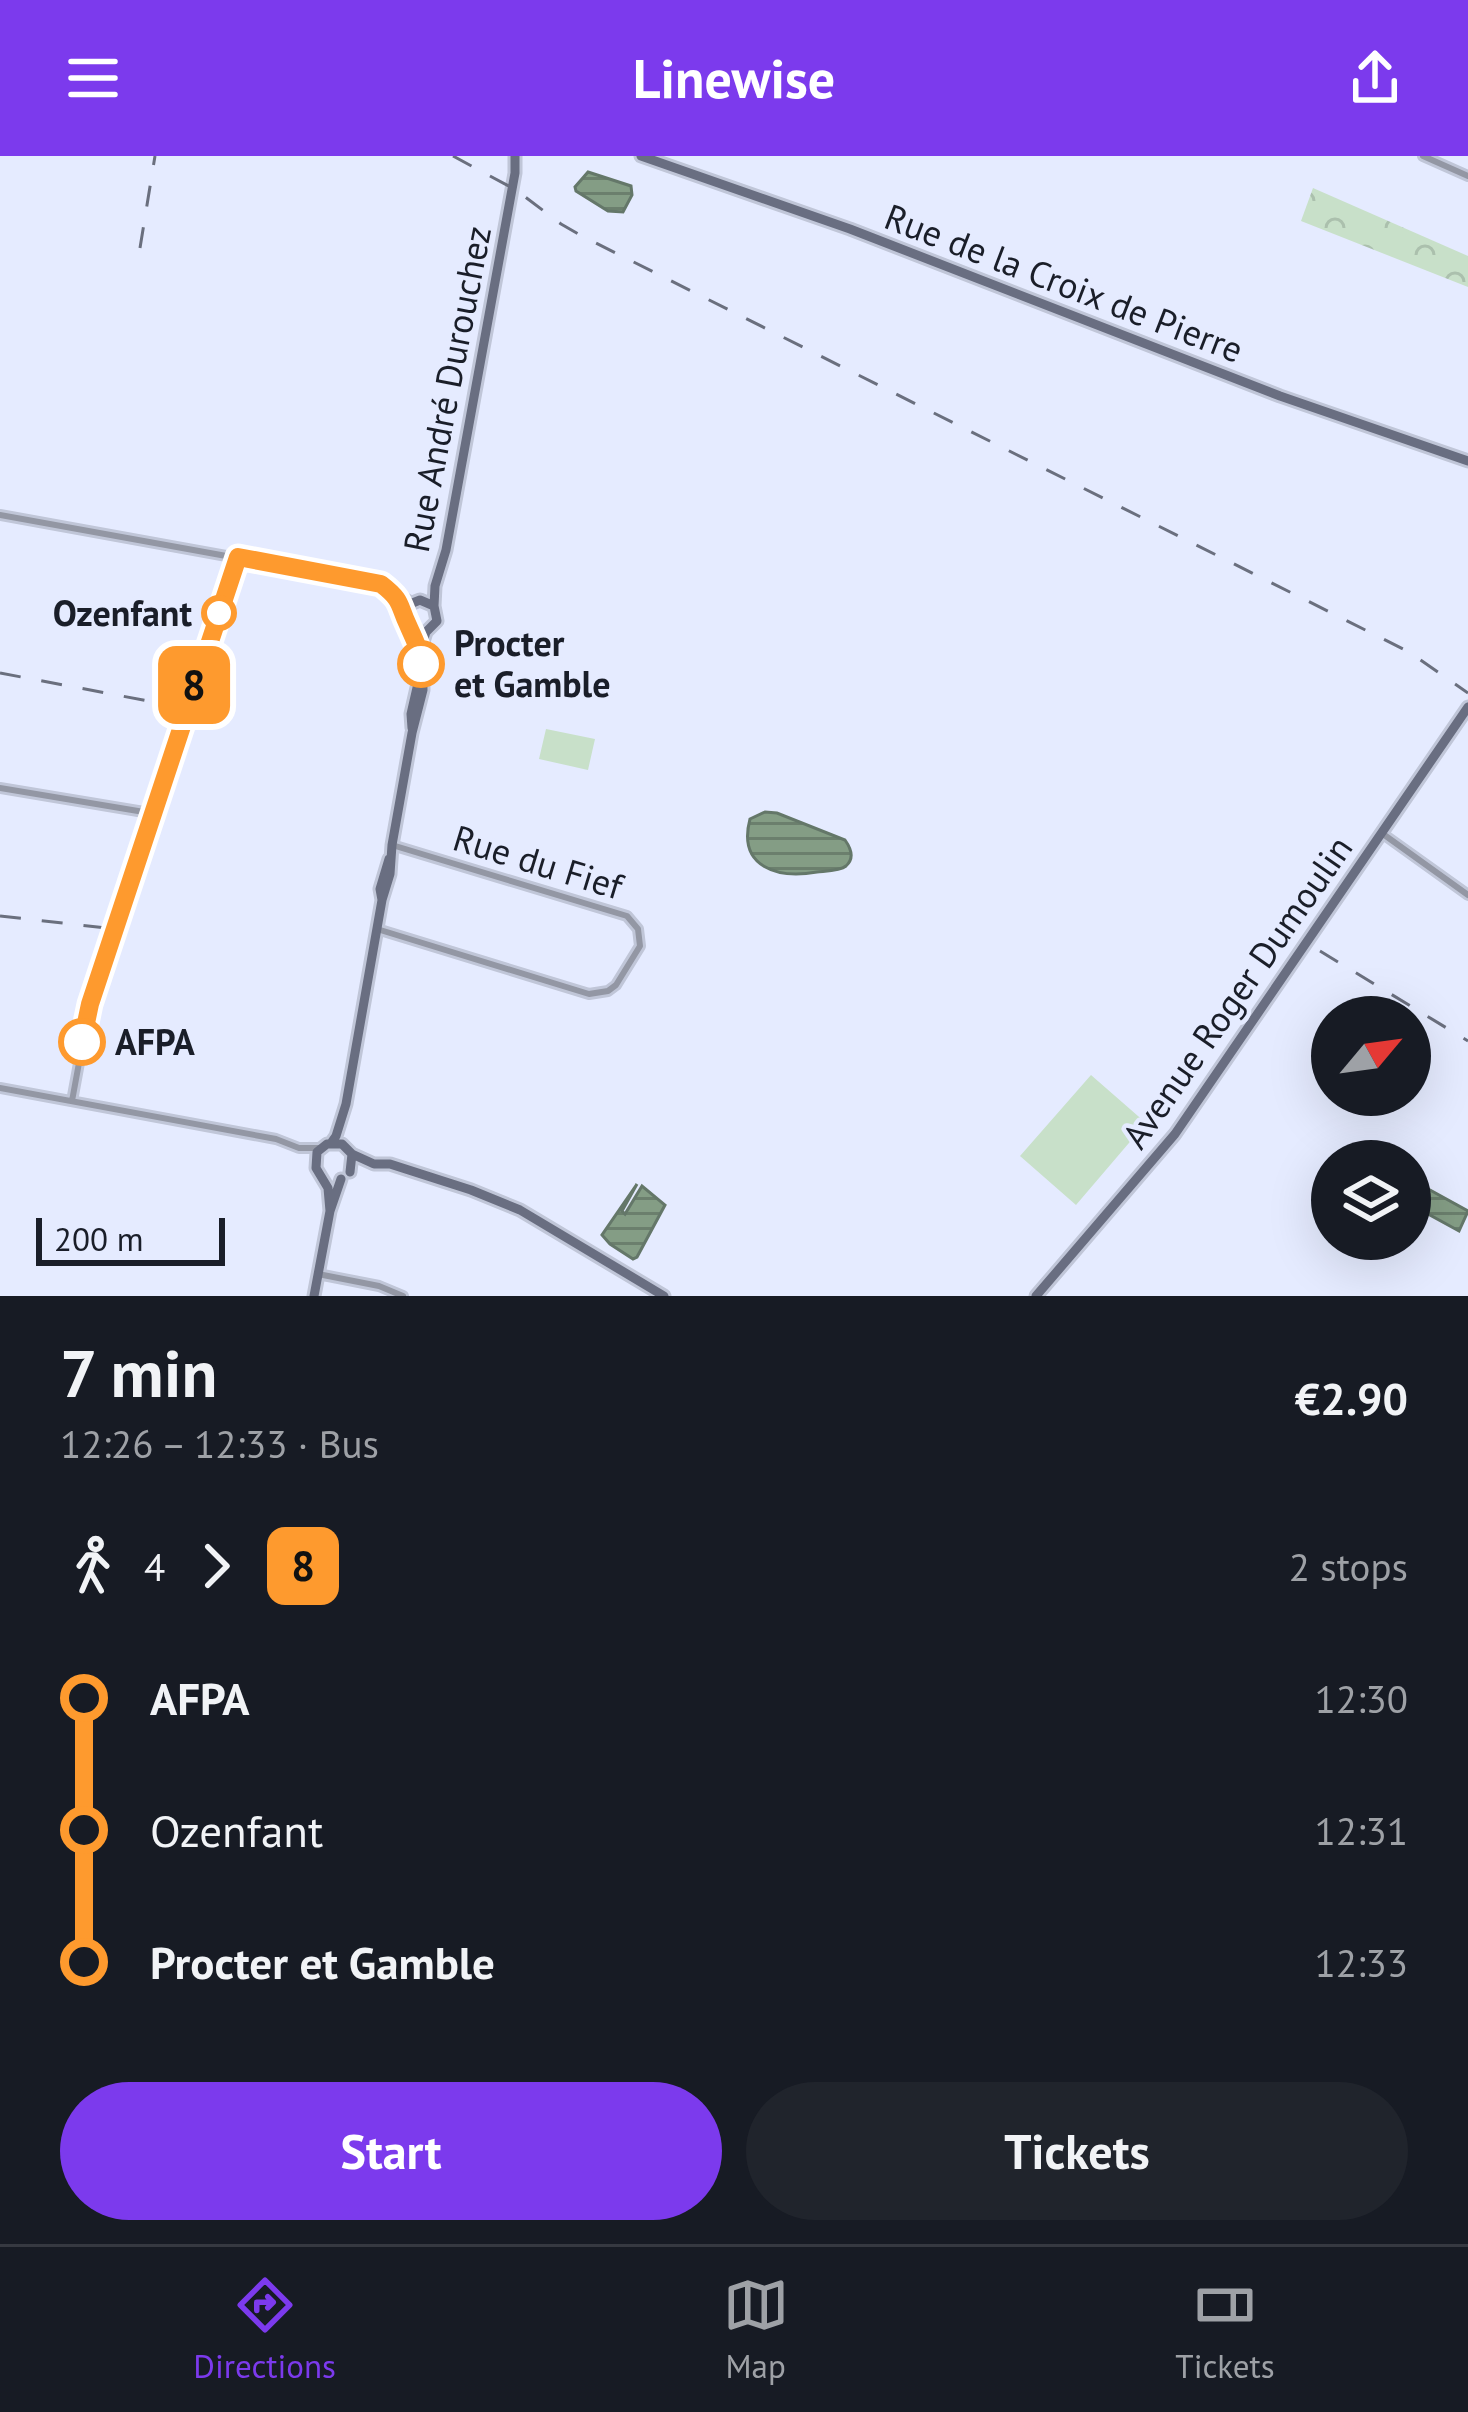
<!DOCTYPE html>
<meta charset="utf-8">
<style>
body{margin:0;font-family:"PT Sans",sans-serif;background:#20242c;color:#f1f3f6;height:100vh;display:flex;flex-direction:column;font-size:45px;white-space:nowrap}
*{box-sizing:border-box;margin:0}
p{font-size:39px;color:#9ea1a6}
.icon{flex:none;width:66px;height:66px;fill:none;stroke:currentColor;stroke-width:2;stroke-linecap:round;stroke-linejoin:round}
.map{position:relative;height:1140px;overflow:hidden}
.details{display:flex;flex-direction:column;background:#171b24;flex:1}
.details>*{flex:none}
.badge{padding:0 24px;border-radius:18px;font-size:42px;line-height:78px}
.needle{width:78px;rotate:61deg}
.controls{position:absolute;left:1311px;top:840px;display:grid;gap:24px}
.controls a{display:grid;place-items:center;width:120px;height:120px;border-radius:50%;background:#171b24;box-shadow:0 12px 48px #0002;font-size:60px}
.scale{position:absolute;left:36px;bottom:30px;width:189px;box-sizing:border-box;padding-left:12px;border:6px solid #1a1e29;border-top:0;font-size:33px;line-height:42px;white-space:nowrap;color:#1a1e29;-webkit-text-stroke:9px #e5ebff;paint-order:stroke}
.map>.badge{position:absolute;translate:-50% -50%;box-shadow:0 0 0 6px #fff}
.legs{display:flex;align-items:center;gap:18px;height:132px;padding:0 60px;font-size:39px}
.legs p{margin-inline-start:auto}
.headline{display:flex;align-items:center;justify-content:space-between;height:204px;padding:0 60px}
h1{font-size:66px;font-weight:600;line-height:90px}
.action{display:flex;gap:24px;margin-top:auto;padding:24px 60px}
.action a{flex:1;height:138px;border-radius:72px;background:#7c3aed;color:#fff;font-size:48px;font-weight:600;line-height:138px;text-align:center}
.action a+a{background:#20242c;color:#f1f3f6}
ul{padding:0 60px;list-style:none}
li{display:flex;align-items:center;gap:42px;height:132px;font-size:45px}
li i{display:grid;place-items:center;width:18px;height:100%;margin:0 15px;background:currentColor}
li i::after{content:'';width:30px;height:30px;margin:-15px;border:9px solid;border-radius:50%;background:#171b24}
li p{margin-inline-start:auto}
li:first-child i{background:linear-gradient(#0000 50%,currentColor 0)}
li:last-child i{background:linear-gradient(currentColor 50%,#0000 0)}
header{display:flex;justify-content:space-between;align-items:center;height:156px;padding:0 60px;background:#7c3aed;color:#fff;font-size:54px;font-weight:600}
.tabs{display:flex;justify-content:space-around;align-items:center;height:168px;border-top:3px solid #363941;background:#171b24;font-size:33px;color:#9ea1a6}
.tabs a{display:grid;justify-items:center;gap:6px}
.tabs .selected{color:#7c3aed}
.map>svg:first-child{display:block}
</style>
<header><svg class="icon" aria-label="menu" viewBox="0 0 24 24"><path d="M4 6h16M4 12h16M4 18h16"/></svg>Linewise<svg class="icon" aria-label="share" viewBox="0 0 24 24"><path d="M12 15V3M7 8l5-5 5 5M5 13v7h14v-7"/></svg></header>
<div class="map">
<svg width="1468" height="1140" viewBox="0 0 1468 1140">
<defs>
<pattern id="forest-crowns" width="20" height="18" patternUnits="userSpaceOnUse" patternTransform="scale(3)"><rect width="20" height="18" fill="#c8e0c9"/><path d="M2 6a3 3 0 1 1 6 0M12 15a3 3 0 1 1 6 0" fill="none" stroke="#abc0ad"/></pattern>
<pattern id="water-rules" width="6" height="5" patternUnits="userSpaceOnUse" patternTransform="scale(3)"><rect width="6" height="5" fill="#849d85"/><path d="M0 2.5h6" fill="none" stroke="#6b7f6d"/></pattern>
</defs>
<rect width="100%" height="100%" fill="#e5ebff"/>
<path fill="url(#forest-crowns)" d="M1313 32 1468 100V131L1301 65Z"/>
<path fill="#c8e0c9" d="M546 573 595 583 588 614 539 603Z
M1091 919 1146 967 1076 1049 1020 1000Z"/>
<path fill="url(#water-rules)" stroke="#647769" stroke-width="3" d="M588 16 631 30 632 39 623 56 608 55 576 35 575 31Z
M765 656 777 657 845 684C850 691 855 702 846 710 840 715 825 715 817 716 779 723 737 712 750 663Z
M1410 1023 1468 1055 1459 1075 1410 1048Z
M637 1028 622 1055 625 1058 642 1030 665 1049 637 1101 633 1103 610 1088 602 1079Z"/>
<g fill="none" stroke-linecap="round" stroke-linejoin="round">
<defs>
<path id="street" d="M1423 0 1468 20
M0 359 381 428 410 445
M0 632 150 657
M1383 678 1468 739
M377 773 589 838 608 835 616 829 640 790 638 773 627 760 392 689
M0 932 276 983 299 992H320
M72 945 90 847 238 401
M318 1118 379 1130 403 1140"/>
<path id="secondary" d="M641 0 850 73 1280 240 1468 305
M434 450 435 430 446 394 515 17V0
M412 572 411 558 419 523
M382 744 380 733 389 703
M331 987 336 980 346 948 382 744 390 718 392 689 412 577 423 534 422 489 426 476 437 465 434 450 420 444 410 448 405 461 421 500
M352 998 374 1008H390L471 1034 520 1054 664 1140
M330 1055 328 1032 316 1012 317 996 327 988H342L352 998 350 1016
M314 1140 330 1055 341 1023
M1036 1140 1175 978 1468 551"/>
</defs>
<use href="#street" stroke="#c0c6d8" stroke-width="12"/>
<use href="#secondary" stroke="#c0c6d8" stroke-width="15"/>
<use href="#street" stroke="#9397a4" stroke-width="6"/>
<use href="#secondary" stroke="#696e81" stroke-width="9"/>
<path stroke="#6a6f7e" stroke-width="3" stroke-dasharray="21 21" stroke-linecap="butt" d="M453 0 516 34 561 68 582 80 1409 496 1468 537
M140 92 155 0
M0 517 180 551
M0 760 106 772
M1320 795 1468 885"/>
</g>
<g fill="none" stroke-linecap="round" stroke-linejoin="round">
<defs>
<path id="line-1" d="M82 886 90 848 238 401 381 428C403 445 398 448 408 469 414 483 420 493 421 508"/>
</defs>
<use href="#line-1" stroke="#fff" stroke-width="27"/>
<use href="#line-1" stroke="#fe9a2e" stroke-width="18"/>
</g>
<g fill="#fff" stroke="#fe9a2e" stroke-width="6">
<circle cx="219" cy="457" r="15"/>
<circle cx="421" cy="508" r="21"/>
<circle cx="82" cy="886" r="21"/>
</g>
<g text-anchor="middle" stroke-width="9" stroke-linejoin="round" paint-order="stroke">
<g font-size="36" fill="#1a1e29" stroke="#e5ebff">
<text transform="translate(1064 127) rotate(21)" y="13">Rue de la Croix de Pierre</text>
<text transform="translate(447 233) rotate(-79)" y="13">Rue André Durouchez</text>
<text transform="translate(538 706) rotate(17)" y="13">Rue du Fief</text>
<text transform="translate(1237 836) rotate(-55)" y="13">Avenue Roger Dumoulin</text>
</g>
<g font-size="36" font-weight="bold" fill="#1a1e29" stroke="#e5ebff" text-anchor="start">
<text x="192" y="470" text-anchor="end">Ozenfant</text>
<text x="454" y="500">Procter<tspan x="454" dy="41">et Gamble</tspan></text>
<text x="115" y="899">AFPA</text>
</g>
</g>
</svg>
<div class="controls">
<a><svg class="needle" viewBox="-14 -14 28 28"><path d="M0-13l5 13h-10z" fill="#e53935"/><path d="M0 13l5-13h-10z" fill="#9ea1a6"/></svg></a>
<a><svg class="icon" aria-label="layers" viewBox="0 0 24 24"><path d="M12 4l9 5-9 5-9-5zM3 14l9 5 9-5"/></svg></a>
</div>
<div class="scale">200 m</div>
<b class="badge" style="left:194px;top:529px;background:#fe9a2e;color:#111">8</b>
</div>
<section class="details">
<div class="headline"><div><h1>7 min</h1><p>12:26 – 12:33 · Bus</p></div><b>€2.90</b></div>
<div class="legs"><svg class="icon" aria-label="walk" viewBox="0 0 24 24"><circle cx="13" cy="4" r="2"/><path d="M13 8l-2 6 4 7M11 14l-3 7M7 12l3-4h3l4 4"/></svg>4<svg class="icon" aria-label="forward" viewBox="0 0 24 24"><path d="M9 5l7 7-7 7"/></svg><b class="badge" style="background:#fe9a2e;color:#111">8</b><p>2 stops</p></div>
<ul>
<li><i style="color:#fe9a2e"></i><b>AFPA</b><p>12:30</p></li>
<li><i style="color:#fe9a2e"></i><span>Ozenfant</span><p>12:31</p></li>
<li><i style="color:#fe9a2e"></i><b>Procter et Gamble</b><p>12:33</p></li>
</ul>
<div class="action"><a>Start</a><a>Tickets</a></div>
</section>
<nav class="tabs">
<a class="selected"><svg class="icon" aria-label="directions" viewBox="0 0 24 24"><path d="M12 3l9 9-9 9-9-9zM9 14v-3h6M13 9l2 2-2 2"/></svg>Directions</a>
<a><svg class="icon" aria-label="map" viewBox="0 0 24 24"><path d="M3 6l6-2 6 2 6-2v14l-6 2-6-2-6 2zM9 4v14M15 6v14"/></svg>Map</a>
<a><svg class="icon" aria-label="tickets" viewBox="0 0 24 24"><path d="M3 7h18v10H3zM15 7v10"/></svg>Tickets</a>
</nav>
